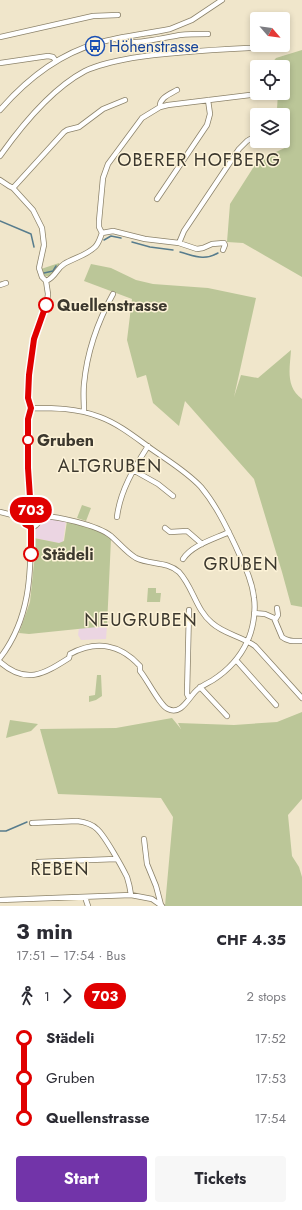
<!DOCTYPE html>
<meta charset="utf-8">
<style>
body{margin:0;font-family:Jost,sans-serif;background:#f7f7f7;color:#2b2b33;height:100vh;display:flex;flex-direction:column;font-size:15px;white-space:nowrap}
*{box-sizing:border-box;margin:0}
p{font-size:13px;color:#7c7c81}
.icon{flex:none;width:22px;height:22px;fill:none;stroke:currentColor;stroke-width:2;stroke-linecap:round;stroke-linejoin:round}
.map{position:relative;height:906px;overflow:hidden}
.side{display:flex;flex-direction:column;background:#fff;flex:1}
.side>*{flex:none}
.badge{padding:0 8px;border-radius:13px;font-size:14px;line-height:26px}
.needle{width:26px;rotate:118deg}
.buttons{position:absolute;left:250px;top:12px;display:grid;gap:8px}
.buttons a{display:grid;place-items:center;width:40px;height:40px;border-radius:4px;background:#fff;box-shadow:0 2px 6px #0003;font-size:20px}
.map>.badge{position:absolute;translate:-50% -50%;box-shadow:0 0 0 2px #fff}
.legs{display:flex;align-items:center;gap:6px;height:44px;padding:0 16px;font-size:13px}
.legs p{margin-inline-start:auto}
.overview{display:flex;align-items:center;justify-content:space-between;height:68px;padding:0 16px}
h1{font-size:22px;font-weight:700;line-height:30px}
.button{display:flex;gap:8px;margin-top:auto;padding:8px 16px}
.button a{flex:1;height:46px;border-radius:4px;background:#7234a9;color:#fff;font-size:16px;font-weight:700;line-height:46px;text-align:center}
.button a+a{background:#f7f7f7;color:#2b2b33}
ul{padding:0 16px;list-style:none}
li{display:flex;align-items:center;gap:14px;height:40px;font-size:15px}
li i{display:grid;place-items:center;width:6px;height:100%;margin:0 5px;background:currentColor}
li i::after{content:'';width:10px;height:10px;margin:-5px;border:3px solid;border-radius:50%;background:#fff}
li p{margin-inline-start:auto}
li:first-child i{background:linear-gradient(#0000 50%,currentColor 0)}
li:last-child i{background:linear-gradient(currentColor 50%,#0000 0)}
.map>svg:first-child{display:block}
</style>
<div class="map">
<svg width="302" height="906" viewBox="0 0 302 906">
<rect width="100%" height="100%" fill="#f0e6cb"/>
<path fill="#ebd5e2" d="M44 518 66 521 63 542 59 543 34 538V532L36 528Z
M107 626 106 639 81 640 78 635 79 628Z"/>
<path fill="#bbc698" d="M302 50V277L243 243 227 242 230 204 258 160 287 147 283 132V115H279L277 109 278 93H283V67H273L272 63 276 58Z
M59 263 60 265C56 270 53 278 45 276L41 269Z
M91 264 111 268 136 280 153 284 208 288 256 298 234 397 241 375 258 378 291 350C290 368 285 386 302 399V607L291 605 282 572 254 479 185 401 179 426 153 403 146 375 137 378 127 340 132 299 84 281Z
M82 505 91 508 86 521 77 518Z
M67 521 94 528 110 537 111 539 107 626 29 634 19 633 30 602 34 563 39 552H33L34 538 59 543 64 541Z
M148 588H156V593H161L160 602H147Z
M97 675H101L102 696 96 700 89 702V696L95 695Z
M302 712V799L288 815 292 856 299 867 302 877V906H165L173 817 161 798 58 794 40 729 116 728 172 718 181 729 178 723 234 725 277 722Z
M10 720 38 724 31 731 6 738Z"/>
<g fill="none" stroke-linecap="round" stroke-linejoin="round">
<path stroke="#577c8d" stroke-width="1.5" d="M0 221 31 234 34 247
M104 240 111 236 121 238
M132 242 150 247 173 250
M180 252C195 256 204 261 218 253
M44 273 53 271 56 266
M0 831H6L27 822"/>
<defs>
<path id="street" d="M0 37 93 16 118 15
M116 39C124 48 167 37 180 35 189 34 198 34 208 34
M0 63 48 56 53 57 56 61
M160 107C159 98 170 94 177 90
M0 110C26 80 59 54 98 43 121 36 146 34 170 29L192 20 222 0
M0 156C22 125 51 89 85 71 100 64 116 61 132 58 171 52 211 50 250 48
M0 180 9 186 13 188 33 210 42 228 44 245 39 268 42 277 46 281 48 294 47 302 34 339 29 375 28 398 31 408 28 419V468L31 512
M13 188 64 132 67 130 79 127 103 109 125 100
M157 199 207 125 210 114 208 100
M102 233 113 231 145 239 179 243 197 249 203 248 212 244 224 243 225 245 223 250
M179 243 184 231 239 149 247 141 257 135
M46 281C56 277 56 269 64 264 74 258 87 255 95 247 99 243 100 238 102 233L99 227V221L103 178 108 164 142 118 160 107 168 105 250 95
M0 285 6 283
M84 412C84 402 83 393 84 384 87 352 98 321 113 294
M133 470 158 484 173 496
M23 519a8 8 0 1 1 16 0a8 8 0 1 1-16 0Z
M0 512 24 518
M38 517C53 514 99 526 111 536 119 543 127 553 136 558 150 565 167 561 179 572 193 587 196 610 212 623 224 634 241 636 255 646L302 698
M117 517C120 491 134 468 148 446
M165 528 170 532 187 531 202 544
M183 559C192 545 214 539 229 532
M189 610 187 694 189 698
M254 613 265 614 274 618 282 637C288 642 295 641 302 641
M275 620 278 615 277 608
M0 658C30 619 31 575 31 527
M236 660 276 705
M0 662C26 685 44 674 69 658L70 654C96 640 120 644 140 666V671C147 679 160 706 168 709 182 716 189 696 198 689 203 685 208 683 213 680 227 671 240 657 247 642 253 630 256 611 254 598 252 579 243 563 236 547 226 526 216 505 201 487 187 472 170 462 153 450 136 438 119 424 100 417 77 408 55 408 31 408
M200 687 227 716
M32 823 77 821C85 822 92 824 97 829 105 836 122 867 127 877 129 883 130 888 131 895
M144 839 147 864 156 886 161 905
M38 862 116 859
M85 897 88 906
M0 900 131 895 152 899 162 906"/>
</defs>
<use href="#street" stroke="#8c836b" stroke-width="6"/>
<use href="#street" stroke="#fff" stroke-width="4.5"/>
</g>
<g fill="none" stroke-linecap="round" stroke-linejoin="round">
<defs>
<path id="line-1" d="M31 554V527L25 524 23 520 26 514 31 512 28 468V419L31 408 28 398 29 375 34 339 46 305"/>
</defs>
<use href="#line-1" stroke="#fff" stroke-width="9"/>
<use href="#line-1" stroke="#e00000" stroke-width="6"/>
</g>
<defs>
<symbol id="bus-ring" viewBox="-11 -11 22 22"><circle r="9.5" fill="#fdf3d8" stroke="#1a4fb4" stroke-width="1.5"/><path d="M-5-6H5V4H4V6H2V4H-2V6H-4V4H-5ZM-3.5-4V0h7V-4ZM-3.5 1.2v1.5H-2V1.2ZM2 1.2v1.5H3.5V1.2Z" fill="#1a4fb4"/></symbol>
</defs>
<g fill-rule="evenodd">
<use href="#bus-ring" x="84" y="35" width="22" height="22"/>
</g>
<g fill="#fff" stroke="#e00000" stroke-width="2">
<circle cx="46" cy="305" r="7"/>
<circle cx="28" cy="440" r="5"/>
<circle cx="31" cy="554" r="7"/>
</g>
<g text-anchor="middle" stroke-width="3" stroke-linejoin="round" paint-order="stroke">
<g font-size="16" fill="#164399" stroke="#fdf3d8" text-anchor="start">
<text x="109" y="52">Höhenstrasse</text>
</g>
<g font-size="16" font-weight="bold" fill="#3c382e" stroke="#fdf3d8" text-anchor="start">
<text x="57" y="311">Quellenstrasse</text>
<text x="37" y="446">Gruben</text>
<text x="42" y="560">Städeli</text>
</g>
<g font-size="18" letter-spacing="1" fill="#3c382e" stroke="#fdf3d8">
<text x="199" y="166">OBERER HOFBERG</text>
<text x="110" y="472">ALTGRUBEN</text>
<text x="241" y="570">GRUBEN</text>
<text x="141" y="626">NEUGRUBEN</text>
<text x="60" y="875">REBEN</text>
</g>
</g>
</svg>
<div class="buttons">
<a><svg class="needle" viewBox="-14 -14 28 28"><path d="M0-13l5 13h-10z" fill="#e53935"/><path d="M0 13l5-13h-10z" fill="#7c7c81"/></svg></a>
<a><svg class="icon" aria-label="locate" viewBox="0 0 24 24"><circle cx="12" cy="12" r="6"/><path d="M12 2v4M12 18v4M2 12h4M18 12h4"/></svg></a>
<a><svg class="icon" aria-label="layers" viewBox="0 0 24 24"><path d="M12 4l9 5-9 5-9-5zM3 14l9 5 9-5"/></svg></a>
</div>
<b class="badge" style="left:31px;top:510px;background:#e00000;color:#fff">703</b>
</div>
<section class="side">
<div class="overview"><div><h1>3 min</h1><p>17:51 – 17:54 · Bus</p></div><b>CHF 4.35</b></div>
<div class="legs"><svg class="icon" aria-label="walk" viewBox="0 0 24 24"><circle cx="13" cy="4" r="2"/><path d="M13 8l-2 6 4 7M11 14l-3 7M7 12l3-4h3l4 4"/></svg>1<svg class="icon" aria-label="forward" viewBox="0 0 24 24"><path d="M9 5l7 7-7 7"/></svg><b class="badge" style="background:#e00000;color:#fff">703</b><p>2 stops</p></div>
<ul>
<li><i style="color:#e00000"></i><b>Städeli</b><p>17:52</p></li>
<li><i style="color:#e00000"></i><span>Gruben</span><p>17:53</p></li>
<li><i style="color:#e00000"></i><b>Quellenstrasse</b><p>17:54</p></li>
</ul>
<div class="button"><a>Start</a><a>Tickets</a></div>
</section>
